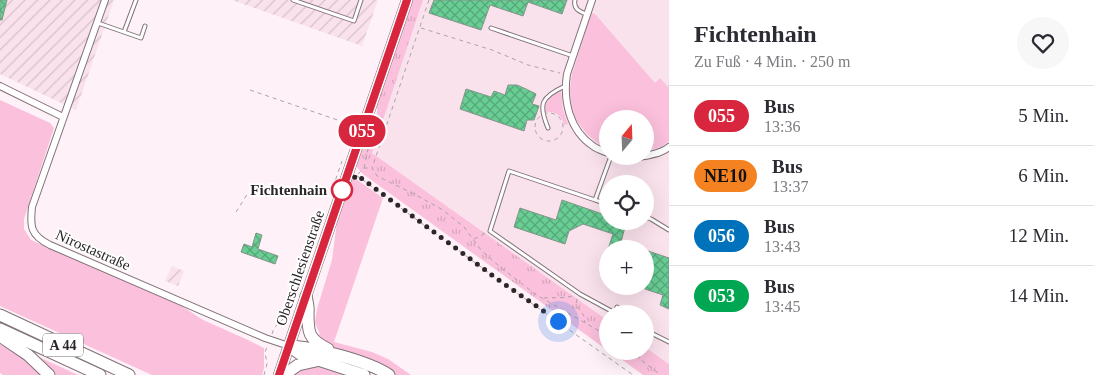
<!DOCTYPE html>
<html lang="de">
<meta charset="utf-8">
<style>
body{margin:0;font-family:"Times New Roman",serif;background:#f7f7f7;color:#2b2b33;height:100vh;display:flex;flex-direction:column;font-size:19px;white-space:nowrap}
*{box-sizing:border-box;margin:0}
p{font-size:16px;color:#7c7c81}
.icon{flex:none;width:28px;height:28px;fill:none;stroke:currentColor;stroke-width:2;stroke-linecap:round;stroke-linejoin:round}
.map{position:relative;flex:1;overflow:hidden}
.side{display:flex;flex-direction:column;background:#fff;width:425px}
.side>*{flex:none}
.badge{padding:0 10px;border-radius:16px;font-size:18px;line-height:32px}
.needle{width:32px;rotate:19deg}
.controls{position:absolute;left:599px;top:110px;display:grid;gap:10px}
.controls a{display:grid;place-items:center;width:55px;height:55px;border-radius:50%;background:#fff;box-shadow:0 5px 20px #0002;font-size:25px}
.you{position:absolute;width:25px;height:25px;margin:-12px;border:4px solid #fff;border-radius:50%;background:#1a73e8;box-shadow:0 0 0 8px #1a73e833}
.map>.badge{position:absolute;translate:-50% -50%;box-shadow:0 0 0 2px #fff}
.round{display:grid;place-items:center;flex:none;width:52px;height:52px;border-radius:26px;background:#f7f7f7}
.headline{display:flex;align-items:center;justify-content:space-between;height:85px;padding:0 25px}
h1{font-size:24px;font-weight:800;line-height:38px}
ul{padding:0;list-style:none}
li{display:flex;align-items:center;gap:15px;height:60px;padding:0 25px;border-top:1px solid #e1e1e2}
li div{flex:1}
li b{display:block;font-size:19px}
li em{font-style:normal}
li .badge{min-width:55px;font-weight:700;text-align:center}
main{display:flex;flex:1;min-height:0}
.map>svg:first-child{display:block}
</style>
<main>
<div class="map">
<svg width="669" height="375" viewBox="0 0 669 375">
<defs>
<pattern id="industrial-furrows" width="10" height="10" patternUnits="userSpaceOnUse" patternTransform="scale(1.25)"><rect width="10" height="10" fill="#fae2ed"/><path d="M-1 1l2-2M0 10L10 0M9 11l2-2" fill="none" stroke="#d6c2cb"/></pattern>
<pattern id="park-tufts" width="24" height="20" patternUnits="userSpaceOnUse" patternTransform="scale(1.25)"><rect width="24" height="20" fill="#fbc0dc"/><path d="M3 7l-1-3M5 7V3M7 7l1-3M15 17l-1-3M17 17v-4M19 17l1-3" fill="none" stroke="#d7a5bd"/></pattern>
<pattern id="building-cross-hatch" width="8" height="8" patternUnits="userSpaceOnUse" patternTransform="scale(1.25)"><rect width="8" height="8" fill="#68ce94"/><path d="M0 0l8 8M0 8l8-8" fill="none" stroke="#56a779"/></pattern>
</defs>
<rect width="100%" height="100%" fill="#fef1f7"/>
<path fill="#fae2ed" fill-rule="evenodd" d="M423 0H669V364L645 347V314H608L607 320 372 153ZM608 119H645V156H608ZM608 184H645V221H608ZM608 249H645V286H608Z"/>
<path fill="url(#industrial-furrows)" d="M0 0H114L76 110 0 74Z
M232 0H378L362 46Z
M172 266 184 271 178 286 165 281Z"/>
<path fill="#fbc0dc" d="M591 13 595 14 655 83 660 78 668 87 669 84V141L661 147 645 151V119H608L607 148 600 145 587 134 576 120 571 105 570 90 572 74Z
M561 91 563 110 568 124 564 125C562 115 555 111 545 112 545 101 550 94 561 91Z
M0 100 50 123 54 128 24 219V229L31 240 180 305 203 320 248 340 264 348V368L262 375H152L0 306Z
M353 177 383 198 334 342 372 352 388 359 411 375H396L388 368 327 347 314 335 320 334 315 323 317 309 332 260 337 222Z
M0 342 24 358 40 375H3L0 373Z
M39 357 78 375H55Z
M312 365 324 367 349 375H291L295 371Z"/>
<path fill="url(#park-tufts)" d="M412 0H423L372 153 607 320V350L363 174 356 166 359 154 369 135 377 113V99Z
M645 347 669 364V375H643L610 351H645Z"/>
<path fill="url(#building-cross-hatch)" stroke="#86938a" d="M0 0H7L2 20H0Z
M434 0H567L562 14 528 2 523 16 490 5 481 30 429 13Z
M508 85H517L526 89 536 94 532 104 539 106 534 120H527L524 131 460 109 466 89 491 97 494 91 505 95Z
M562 200 608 216V221H622L626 223 621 242 639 248V249H608L613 234 583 224 569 231 565 244 514 227 520 208 556 220Z
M256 233 262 235 258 249 278 256 275 264 241 252 244 244 252 247Z
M645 250 669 258V309L660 305 663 295 645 289Z
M606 254H608V276L600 273Z"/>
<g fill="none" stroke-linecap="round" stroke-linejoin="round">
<defs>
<path id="lane" d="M293 0 354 21 361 0
M575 0C573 9 580 12 587 14
M98 23 141 38 145 26
M491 28 573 56
M124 32 136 0
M548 128C538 104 541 97 565 86
M611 156 595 200 509 171 490 231 580 294 615 313 617 307
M595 200 608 204
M645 217 651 219 669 230
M645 330 669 342"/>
<path id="street" d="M105 0 32 207C30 226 30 235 50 245L265 338 289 346
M592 0 567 74C563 100 569 130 593 146 597 149 603 151 608 153
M0 86 63 117
M618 156 629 159 644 156
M645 156C654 154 662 153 669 147"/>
<path id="primary" d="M279 375 407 0"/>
<path id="highway" d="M306 296C307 301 309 307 308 312 308 333 308 339 328 349
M0 315 129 375
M0 329 100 375
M0 336 28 355 49 375
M289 346C314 347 368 361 389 375
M289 346 300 354 364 375
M284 375 298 365 316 361"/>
</defs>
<use href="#lane" stroke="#807278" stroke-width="5"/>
<use href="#street" stroke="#807278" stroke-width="8"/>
<use href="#primary" stroke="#807278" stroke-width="12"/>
<use href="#highway" stroke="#807278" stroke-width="13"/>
<path stroke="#aca2a6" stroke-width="1" stroke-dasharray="4 4" stroke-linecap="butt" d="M429 0 372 168 377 176 414 194 443 210 464 227 481 250 499 266 535 294 608 336
M421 28 492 50 528 65 560 73
M250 90 355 126
M535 127a14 14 0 1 1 28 0a14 14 0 1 1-28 0Z
M364 168 372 130
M358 174 364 168H371
M356 175 500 281 633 375
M333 187 342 161
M236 212 248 193
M474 239 486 233
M544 298C553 297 563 299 572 296
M577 299 576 305 584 316 585 323
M272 334 274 328 283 319 308 252 317 236
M629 351 661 375
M264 375 267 364 265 352 267 347"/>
<use href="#lane" stroke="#fff" stroke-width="3"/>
<use href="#street" stroke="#fff" stroke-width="6"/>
<use href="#primary" stroke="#fff" stroke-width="10"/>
<use href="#highway" stroke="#fff" stroke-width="11"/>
</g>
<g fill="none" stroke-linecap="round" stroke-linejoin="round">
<defs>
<path id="line" d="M279 375 407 0"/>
</defs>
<use href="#line" stroke="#fff" stroke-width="11"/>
<use href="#line" stroke="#d7263d" stroke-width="8"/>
<path stroke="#2c2628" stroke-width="5" stroke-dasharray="0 9" d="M342 190 357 175 500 281 558 321"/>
</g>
<circle fill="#fff" stroke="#d7263d" stroke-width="2.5" cx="342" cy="190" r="10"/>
<g text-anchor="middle" stroke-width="4" stroke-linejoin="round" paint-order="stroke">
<rect fill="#fff" stroke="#6b6768" stroke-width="1" x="43" y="333.5" width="40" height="23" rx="4"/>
<g font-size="14" font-weight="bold" fill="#2c2628">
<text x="63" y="350">A 44</text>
</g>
<g font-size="15" font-weight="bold" fill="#2c2628" stroke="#fff" text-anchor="end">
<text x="327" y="195">Fichtenhain</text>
</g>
<g font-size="15" fill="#2c2628" stroke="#fff">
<text transform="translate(93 250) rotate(24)" y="5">Nirostastraße</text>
<text transform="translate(300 268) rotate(-71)" y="5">Oberschlesienstraße</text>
</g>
</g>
</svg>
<div class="controls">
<a><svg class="needle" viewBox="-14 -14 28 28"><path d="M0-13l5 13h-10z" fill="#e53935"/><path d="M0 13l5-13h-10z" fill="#7c7c81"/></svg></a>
<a><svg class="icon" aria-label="locate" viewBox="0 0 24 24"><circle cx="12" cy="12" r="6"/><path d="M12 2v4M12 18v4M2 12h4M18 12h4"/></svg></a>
<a>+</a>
<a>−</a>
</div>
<div class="you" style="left:558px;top:321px"></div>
<b class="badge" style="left:362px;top:131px;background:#d7263d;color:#fff">055</b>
</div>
<section class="side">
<div class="headline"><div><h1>Fichtenhain</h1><p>Zu Fuß · 4 Min. · 250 m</p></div><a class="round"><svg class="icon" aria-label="heart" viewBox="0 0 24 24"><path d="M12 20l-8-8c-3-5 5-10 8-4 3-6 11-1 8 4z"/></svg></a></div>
<ul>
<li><span class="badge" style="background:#d7263d;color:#fff">055</span><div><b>Bus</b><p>13:36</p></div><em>5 Min.</em></li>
<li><span class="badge" style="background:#f58220;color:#111">NE10</span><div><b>Bus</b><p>13:37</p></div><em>6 Min.</em></li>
<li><span class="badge" style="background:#0072bc;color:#fff">056</span><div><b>Bus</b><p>13:43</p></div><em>12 Min.</em></li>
<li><span class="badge" style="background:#00a651;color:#fff">053</span><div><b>Bus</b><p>13:45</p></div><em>14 Min.</em></li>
</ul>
</section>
</main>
